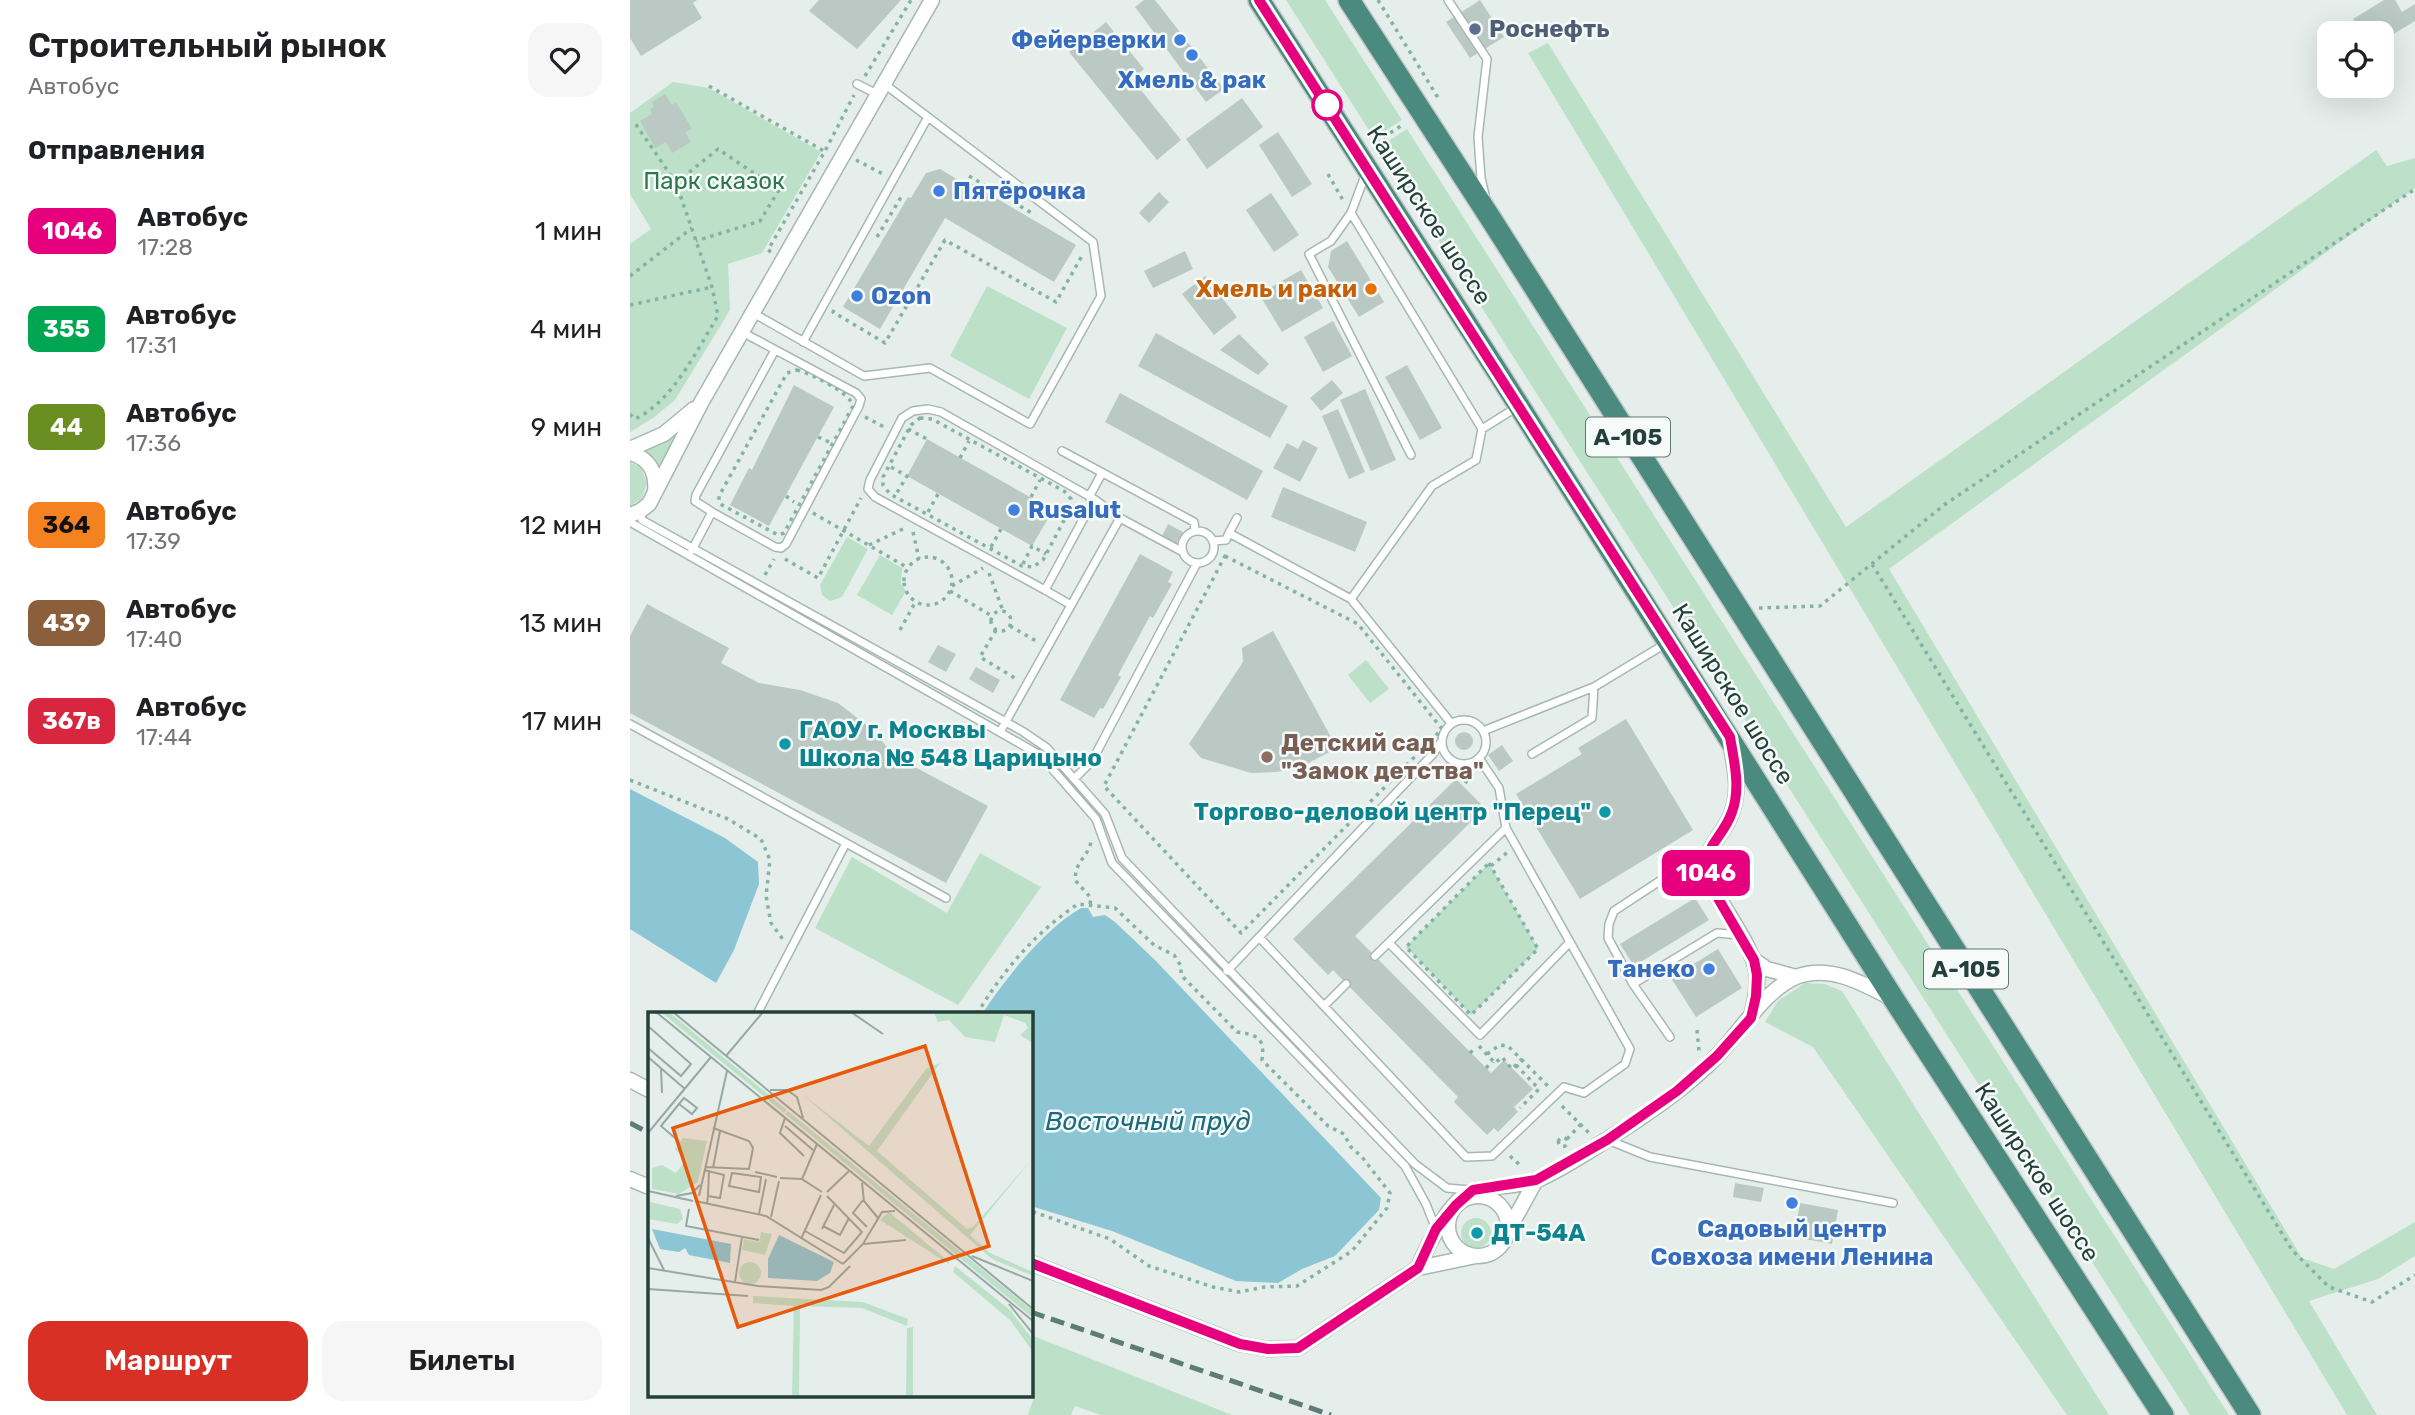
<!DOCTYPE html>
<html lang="ru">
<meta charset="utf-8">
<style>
body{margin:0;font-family:Rubik,sans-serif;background:#f6f6f6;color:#202124;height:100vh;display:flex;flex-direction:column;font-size:26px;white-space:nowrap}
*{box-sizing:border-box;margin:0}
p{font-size:23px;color:#757577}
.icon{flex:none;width:38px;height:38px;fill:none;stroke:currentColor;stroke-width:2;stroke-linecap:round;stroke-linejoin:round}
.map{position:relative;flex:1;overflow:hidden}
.panel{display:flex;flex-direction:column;background:#fff;width:630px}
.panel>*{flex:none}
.badge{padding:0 14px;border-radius:10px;font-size:24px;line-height:46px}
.controls{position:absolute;left:1687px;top:21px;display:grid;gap:14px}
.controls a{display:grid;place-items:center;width:77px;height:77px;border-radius:14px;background:#fff;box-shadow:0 7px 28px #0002;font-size:35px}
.map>.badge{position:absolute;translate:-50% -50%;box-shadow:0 0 0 4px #fff}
h2{padding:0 28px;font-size:26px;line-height:63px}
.round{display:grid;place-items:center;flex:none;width:74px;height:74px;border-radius:21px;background:#f6f6f6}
.head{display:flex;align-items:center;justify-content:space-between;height:119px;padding:0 28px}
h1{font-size:33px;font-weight:600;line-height:52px}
.primary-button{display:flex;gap:14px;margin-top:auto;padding:14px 28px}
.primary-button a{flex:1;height:80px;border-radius:21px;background:#d93025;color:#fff;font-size:28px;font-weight:600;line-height:80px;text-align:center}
.primary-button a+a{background:#f6f6f6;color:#202124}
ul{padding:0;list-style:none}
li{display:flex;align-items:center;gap:21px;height:98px;padding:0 28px}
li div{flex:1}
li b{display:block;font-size:26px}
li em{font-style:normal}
li .badge{min-width:77px;font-weight:700;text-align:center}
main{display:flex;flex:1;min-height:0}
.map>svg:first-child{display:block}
</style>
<main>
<section class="panel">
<div class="head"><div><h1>Строительный рынок</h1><p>Автобус</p></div><a class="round"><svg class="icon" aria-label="heart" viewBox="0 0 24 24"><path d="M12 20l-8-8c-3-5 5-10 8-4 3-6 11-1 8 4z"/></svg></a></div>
<h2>Отправления</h2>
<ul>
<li><span class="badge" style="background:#e6007e;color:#fff">1046</span><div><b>Автобус</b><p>17:28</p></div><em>1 мин</em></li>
<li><span class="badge" style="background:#00a651;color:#fff">355</span><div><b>Автобус</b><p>17:31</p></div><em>4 мин</em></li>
<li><span class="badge" style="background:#6b8e23;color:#fff">44</span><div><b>Автобус</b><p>17:36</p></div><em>9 мин</em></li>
<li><span class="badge" style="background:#f58220;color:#111">364</span><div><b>Автобус</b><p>17:39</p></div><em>12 мин</em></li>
<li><span class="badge" style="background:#8b5e3c;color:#fff">439</span><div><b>Автобус</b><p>17:40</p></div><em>13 мин</em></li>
<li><span class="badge" style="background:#d7263d;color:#fff">367в</span><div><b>Автобус</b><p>17:44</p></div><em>17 мин</em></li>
</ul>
<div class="primary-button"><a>Маршрут</a><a>Билеты</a></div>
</section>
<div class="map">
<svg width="1785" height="1415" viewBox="0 0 1785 1415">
<rect width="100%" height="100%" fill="#e5eeea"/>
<path fill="#bde0c8" d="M656 0H695L772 120 744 138Z
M918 43 1216 527 1746 150 1757 166 1785 158V188L1259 569 1672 1258 1704 1269 1785 1222V1256L1748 1279 1679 1301 1747 1415H1717L898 53Z
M43 82 79 88 191 152 132 253 98 264 100 310 45 400 23 418 0 432V244L21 229 0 194V113Z
M777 129 1599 1415H1560L749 147Z
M357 286 437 328 399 399 320 356Z
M62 415 30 477 7 450Z
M0 462 11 468 17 483 12 498 0 506Z
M217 537 238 549 212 597 200 601 192 595 190 585Z
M250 555 272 568 271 584 276 591 262 615 227 595Z
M736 660 759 689 740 703 718 675Z
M350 853 411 887 328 1005 185 928 222 857 317 913Z
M859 863 908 949 841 1015 776 947Z
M1175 983 1195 984 1212 991 1479 1415H1437L1183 1047 1135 1022 1148 1001Z
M831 1233a15 15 0 1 1 30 0a15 15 0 1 1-30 0Z
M401 1335 602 1415H471L445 1406 441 1415H398L405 1394 401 1392Z"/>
<path fill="#8cc6d4" d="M0 789 95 838 128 862 129 884 104 950 86 983 0 929Z
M451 908H458L463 917 475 915 485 922 525 960 751 1198 749 1210 705 1256 672 1269 648 1283 606 1281 482 1231 401 1206V1014H352C376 978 413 930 451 908Z"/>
<path fill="#bac9c4" d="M0 0H67L63 3 72 18 11 56 0 38Z
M189 0H271L227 49 179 11Z
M514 0H525L594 89 576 102 505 7Z
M850 0 874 37 840 58 816 22Z
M1754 0H1765L1772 12 1785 4V21L1752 41V33H1725L1721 26 1726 23 1723 19Z
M476 22 514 69 502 79 551 140 527 160 439 52Z
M35 94 42 105 46 102 62 129 55 132 61 142 42 153 36 142 25 148 10 121 22 114 20 109 24 107 22 102Z
M612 98 633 127 577 169 556 139Z
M648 132 682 184 662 197 629 145Z
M310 169 335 184 337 181 446 245 424 282 315 218 250 329 213 307 278 197 281 198 296 173Z
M529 192 539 202 519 223 509 213Z
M641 193 669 235 644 252 616 210Z
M717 241 754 302 729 317 698 267 701 251Z
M555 251 563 269 523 288 514 271Z
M671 270 693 308 652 332 629 294Z
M575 276 607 317 584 335 552 294Z
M703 321 722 356 693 372 674 337Z
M526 333 658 406 640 438 508 366Z
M609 334 639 364 628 375 590 350Z
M777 365 812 428 790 440 755 377Z
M702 380 713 393 691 411 680 398Z
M164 385 204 407 139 526 100 505 119 468 122 470Z
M735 389 766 460 741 471 710 400Z
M490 393 633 471 617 500 475 422Z
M708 409 735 472 719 479 692 416Z
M297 439 423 510 402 546 277 476Z
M673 440 688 448 670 482 643 468 657 443 668 449Z
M653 487 737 522 725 552 641 517Z
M538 524 553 532 545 546 531 538Z
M510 554 543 572 538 582 542 584 523 618 520 616 488 675 491 677 473 709 470 708 464 718 430 700Z
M17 604 99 648 91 663 129 683 170 690 208 703 244 731 264 756 358 806 316 883 0 713V636Z
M643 631 707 748 667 769 646 772 621 773 571 758 559 744 613 662 612 648Z
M308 645 326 654 316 672 298 662Z
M346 667 370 680 363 693 339 679Z
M996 719 1063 830 950 899 886 794 952 754 948 748Z
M825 741a9 9 0 1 1 18 0a9 9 0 1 1-18 0Z
M872 745 883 761 869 771 858 755Z
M826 779 855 808 725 936 861 1073 874 1060 903 1089 884 1107 888 1112 868 1132 864 1128 857 1135 824 1102 828 1097 703 970 698 975 663 939Z
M1065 898 1079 920 1004 966 990 944Z
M1088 949 1112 988 1066 1017 1041 978Z
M1105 1183 1134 1188 1131 1202 1103 1197Z
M1170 1203 1208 1210 1202 1244 1164 1237Z"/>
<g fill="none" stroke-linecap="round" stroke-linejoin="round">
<defs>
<path id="service" d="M818 0 857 59 848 137 851 178 855 195
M227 84 247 94
M736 173 721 213 701 241 679 254 781 455
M721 213 852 429 846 460 802 486 721 599 821 723
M123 313 234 376 300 368 400 424 471 296 463 242 253 83
M173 342 298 117
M298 409 311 412 464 499 415 590 245 497 238 489 240 480 272 418 283 411Z
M852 429 887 407
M432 451 564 522 565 531
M459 497 472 473
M464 499 490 518 553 552
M10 511 12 520 392 731 417 748 475 814 492 858 785 1164 817 1188 839 1190
M82 512 65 501 66 495 145 350
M0 522 410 755 466 819 482 863 775 1166 796 1204 806 1229
M552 547a16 16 0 1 1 32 0a16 16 0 1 1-32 0Z
M599 533 607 518
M583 541 596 540 599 533 721 599
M62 550 82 512 145 547 151 548 156 544 229 406 231 399 226 393 112 332
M415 590 441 605
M812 742a22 22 0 1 1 44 0a22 22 0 1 1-44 0Z
M0 724 316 898
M853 731 964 687 1035 644
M370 732 490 518
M902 754 962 718 964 687
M444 779 462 761 567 563
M629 937 836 1157 862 1156 934 1087 954 1093 995 1064 1000 1049 876 828 869 788 849 758
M759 943 850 1035 940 942
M745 956 876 828
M597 971 803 754 811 742
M1003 984 1087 933 1110 935
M694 1006 716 984
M127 1014 216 843
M1040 1037 1003 984 978 938 979 924 984 911 1077 850
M978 1140 1020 1157 1263 1203"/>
<path id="minor" d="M0 449 34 434 64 409
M0 453C19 458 27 473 25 492
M0 515 10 511 19 504 71 403 302 0
M1101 747C1105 768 1110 791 1102 812 1092 841 1071 844 1078 881 1091 904 1125 950 1127 975 1128 988 1125 1001 1122 1013
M1124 960 1137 969 1166 977
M0 1080 19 1090
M0 1179 19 1187
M818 1226a30 30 0 1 1 60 0a30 30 0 1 1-60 0Z
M878 1231 906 1180
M401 1263 610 1344 638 1349 668 1348 788 1268 846 1256
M788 1268C797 1247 821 1195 846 1190 865 1186 885 1186 904 1181 921 1175 961 1150 978 1139 1016 1115 1056 1088 1087 1056 1110 1032 1135 990 1166 977 1199 964 1232 983 1261 998"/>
<path id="trunk" d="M629 0 867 371 1265 1001 1533 1415
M719 0 861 219 1620 1415"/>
</defs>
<use href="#service" stroke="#a7b7b2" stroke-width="10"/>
<use href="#minor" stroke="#a7b7b2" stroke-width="17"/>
<use href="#trunk" stroke="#c1cac8" stroke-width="24"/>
<path stroke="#84b3a6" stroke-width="3.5" stroke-dasharray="3.5 5" stroke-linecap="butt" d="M748 0 810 101
M235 76 281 0
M79 86 194 151
M746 142 774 124
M226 160 253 174
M698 174 714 202
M339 176 405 215
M46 183 88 149 149 190 130 221 66 241
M247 237 273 194
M141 252 138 250 195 151 224 95
M0 276 62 228
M0 305 82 287
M204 310 203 312 255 343 315 240 426 302 453 254
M167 370C181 374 220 392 223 406L154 533 148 535 92 505 89 502V496L157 373Z
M0 414 5 419C43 401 66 351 88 316L82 287 46 183 5 123
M235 417 256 428
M290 418 302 419 434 491 441 499V507L413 560 403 567 392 566 260 494 253 485V477L281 425Z
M278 429 297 439
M188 437 199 442
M330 458 339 441
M261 467 277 476 265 496
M156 496 164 502
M401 497 410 480
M423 510 436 516
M298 512 308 494
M183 513 278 568
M283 532 289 559
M239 545 275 528
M361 547 371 529
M595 556 728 624 812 729 611 933 474 786Z
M274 581a24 24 0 1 1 48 0a24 24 0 1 1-48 0Z
M155 559 188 578 231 498
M393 564 402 546 416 554
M1242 564 1662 1250 1699 1287 1742 1302 1785 1275
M359 573 373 611
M135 575 144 559
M322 586 353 568
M320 591 362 616
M1129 608 1190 606 1314 505 1785 189
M361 621a10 10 0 1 1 20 0a10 10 0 1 1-20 0Z
M380 626 408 642
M270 630 286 601
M366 630 350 657 388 680
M807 766 818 765 841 786
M0 780 98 819 131 839 140 860 136 896 141 923 154 941
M859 863 908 949 841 1015 776 947Z
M861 866 879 851
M460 904 461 898 445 880C446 859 457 859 461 842
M347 1014C373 970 406 932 448 904L485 908 524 945 544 955 551 966V975L607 1032C628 1035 635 1038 632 1060L698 1126 714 1134 720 1146 732 1157 760 1193 757 1208 722 1251 667 1286 635 1287 609 1292 583 1287 519 1266 480 1239 401 1211
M1067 1030 1069 1051
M849 1046 865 1063 872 1057 882 1069 892 1059
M840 1053 846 1047
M857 1054 870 1045 878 1046 918 1086
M886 1065 909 1089 890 1108
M856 1068 863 1061
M932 1106 959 1133
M928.5 1142a4.5 4.5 0 1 1 9 0a4.5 4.5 0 1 1-9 0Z
M937 1139 951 1124
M880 1156 892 1167"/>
<use href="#service" stroke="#fff" stroke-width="7"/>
<use href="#minor" stroke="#fff" stroke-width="14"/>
<use href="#trunk" stroke="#4b8a7e" stroke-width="21"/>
<path stroke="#5e7c75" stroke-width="5" stroke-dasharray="14 7" stroke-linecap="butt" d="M0 1123 19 1133
M401 1312 701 1415"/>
</g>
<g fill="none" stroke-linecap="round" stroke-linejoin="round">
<defs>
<path id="line" d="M401 1263 610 1344 638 1349 668 1348 788 1268 806 1229 826 1205 843 1190 906 1180 977 1140 1047 1091 1087 1056 1121 1018 1126 996 1127 975 1124 960 1078 881C1071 844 1092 841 1102 812 1111 788 1104 761 1100 737L629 0"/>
</defs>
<use href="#line" stroke="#fff" stroke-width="16"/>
<use href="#line" stroke="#e6007e" stroke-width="10"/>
</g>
<circle fill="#5c6f8a" stroke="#f6faf8" stroke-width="2.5" cx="845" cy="29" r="7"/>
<g fill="#3f7fe0" stroke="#f6faf8" stroke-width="2.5">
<circle cx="550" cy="40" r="7"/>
<circle cx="562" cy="55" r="7"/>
<circle cx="309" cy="191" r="7"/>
<circle cx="227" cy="296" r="7"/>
<circle cx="384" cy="510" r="7"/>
<circle cx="1079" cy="969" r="7"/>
<circle cx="1162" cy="1203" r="7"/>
</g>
<circle fill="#fff" stroke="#e6007e" stroke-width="3.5" cx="697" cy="105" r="14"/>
<circle fill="#e8710a" stroke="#f6faf8" stroke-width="2.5" cx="741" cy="289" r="7"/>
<g fill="#0f9aa8" stroke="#f6faf8" stroke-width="2.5">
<circle cx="155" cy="744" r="7"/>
<circle cx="975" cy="812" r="7"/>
<circle cx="847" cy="1233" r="7"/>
</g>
<circle fill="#8d6e63" stroke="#f6faf8" stroke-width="2.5" cx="637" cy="757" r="7"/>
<g text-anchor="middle" stroke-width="5" stroke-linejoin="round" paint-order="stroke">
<g fill="#f6faf8" stroke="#627873" stroke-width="2">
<rect x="956" y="417.5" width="84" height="39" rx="5"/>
<rect x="1294" y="949.5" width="84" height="39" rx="5"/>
</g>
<g font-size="23" font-weight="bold" fill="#23413a">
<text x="998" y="445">А-105</text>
<text x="1336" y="977">А-105</text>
</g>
<g font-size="24" font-weight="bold" fill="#4e5e75" stroke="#f6faf8" text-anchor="start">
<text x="859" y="37">Роснефть</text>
</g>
<g font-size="24" font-weight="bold" fill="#366cbe" stroke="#f6faf8" text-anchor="start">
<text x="536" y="48" text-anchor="end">Фейерверки</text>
<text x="562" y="88" text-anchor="middle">Хмель &amp; рак</text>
<text x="323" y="199">Пятёрочка</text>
<text x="241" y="304">Ozon</text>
<text x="398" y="518">Rusalut</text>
<text x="1065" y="977" text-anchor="end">Танеко</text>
<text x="1162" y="1237" text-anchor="middle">Садовый центр<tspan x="1162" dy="28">Совхоза имени Ленина</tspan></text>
</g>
<g font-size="24" fill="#2c794d" stroke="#f6faf8">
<text x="84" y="189">Парк сказок</text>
</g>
<g font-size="24" fill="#23413a" stroke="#f6faf8">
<text transform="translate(799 215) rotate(57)" y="8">Каширское шоссе</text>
<text transform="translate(1103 694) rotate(58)" y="8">Каширское шоссе</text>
<text transform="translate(1407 1172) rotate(57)" y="8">Каширское шоссе</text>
</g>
<g font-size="24" font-weight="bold" fill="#c56008" stroke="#f6faf8" text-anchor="end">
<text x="727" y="297">Хмель и раки</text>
</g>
<g font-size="24" font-weight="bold" fill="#0d838f" stroke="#f6faf8" text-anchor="start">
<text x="169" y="738">ГАОУ г. Москвы<tspan x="169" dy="28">Школа № 548 Царицыно</tspan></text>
<text x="961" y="820" text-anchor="end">Торгово-деловой центр "Перец"</text>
<text x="861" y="1241">ДТ-54А</text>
</g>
<g font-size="24" font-weight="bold" fill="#785e54" stroke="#f6faf8" text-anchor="start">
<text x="651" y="751">Детский сад<tspan x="651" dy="28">"Замок детства"</tspan></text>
</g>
<g font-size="26" font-style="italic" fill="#1b6b7f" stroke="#f6faf8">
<text x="518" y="1130">Восточный пруд</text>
</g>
</g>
<g transform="translate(18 1012)">
<rect width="385" height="385" fill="#e5eeea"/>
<path d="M13 0H21L139 98 136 101ZM286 0H385V31L372 23 380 16 377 11 356 3 347 30 317 25 301 8 290 10ZM292 51 229 139 319 217 326 214 385 146 322 223 342 241 385 260V264L344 247 154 82 221 134 278 57ZM140 99 385 299V306L137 102ZM35 126 59 129 50 170 31 182 4 177V156L14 153 28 161 38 148 27 137ZM2 190 32 197 35 207 29 212 0 207ZM241 200 300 249 301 252 232 208ZM113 220 124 222 117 243 94 238 96 227 111 230ZM91 261a11 11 0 1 1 22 0a11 11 0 1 1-22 0ZM307 254 362 298 385 328V340L362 308 305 260ZM105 284 215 290 260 307 259 314 214 296 152 294 151 385H144L146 294 105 291ZM265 315V385H258L259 316Z" fill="#bde0c8"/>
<path d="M4 217 83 232 82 251 41 243 37 236 31 240 12 237ZM131 223 186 250 182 261 169 269 120 266V247Z" fill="#8cc6d4"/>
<path fill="none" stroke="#97a9a4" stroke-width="2" d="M8 0 385 309M25 0 385 297M203 0 235 22M0 14 43 52 33 64 0 36M78 44 115 0M0 45 37 77M13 56 14 81M122 78H139L149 85 155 106M137 106 132 121 156 144M137 114 165 138M0 121 63 45M27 126 13 114 31 92 36 86 49 96 44 102 31 92M169 132 154 167 174 180M57 155 101 157 105 136 101 129 65 116M65 156 72 119M56 158 76 163 72 186 60 184 59 192M107 160 129 165M84 161 113 165 111 180 81 174ZM132 166 154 167M214 171 216 189 230 206M0 179 45 189M179 180 201 159M28 184 44 181 52 173M51 184 79 59M60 184 61 159M215 188 205 201 219 215M47 189 118 204 195 252M41 197 38 214 111 228M111 202 118 167M123 205 131 169M175 214 192 223 201 206M174 217 186 193M157 219 196 241 214 220 179 184M0 226 16 258M153 227 173 183M215 232 258 228M324 244 385 269M195 252 215 232 234 200 247 199M0 256 110 274 173 278 181 275 202 254M87 270 94 225M0 277 100 284M361 292 385 322"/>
<path fill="#e8590c" fill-opacity="0.15" stroke="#e8590c" stroke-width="3.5" d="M277 34 341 234 90 315 25 116Z"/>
<rect width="385" height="385" fill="none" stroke="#23413a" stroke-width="3.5"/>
</g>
</svg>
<div class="controls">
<a><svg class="icon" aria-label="locate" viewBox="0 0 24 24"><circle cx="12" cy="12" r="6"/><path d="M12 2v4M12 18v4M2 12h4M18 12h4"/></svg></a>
</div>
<b class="badge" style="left:1076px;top:873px;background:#e6007e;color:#fff">1046</b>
</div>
</main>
